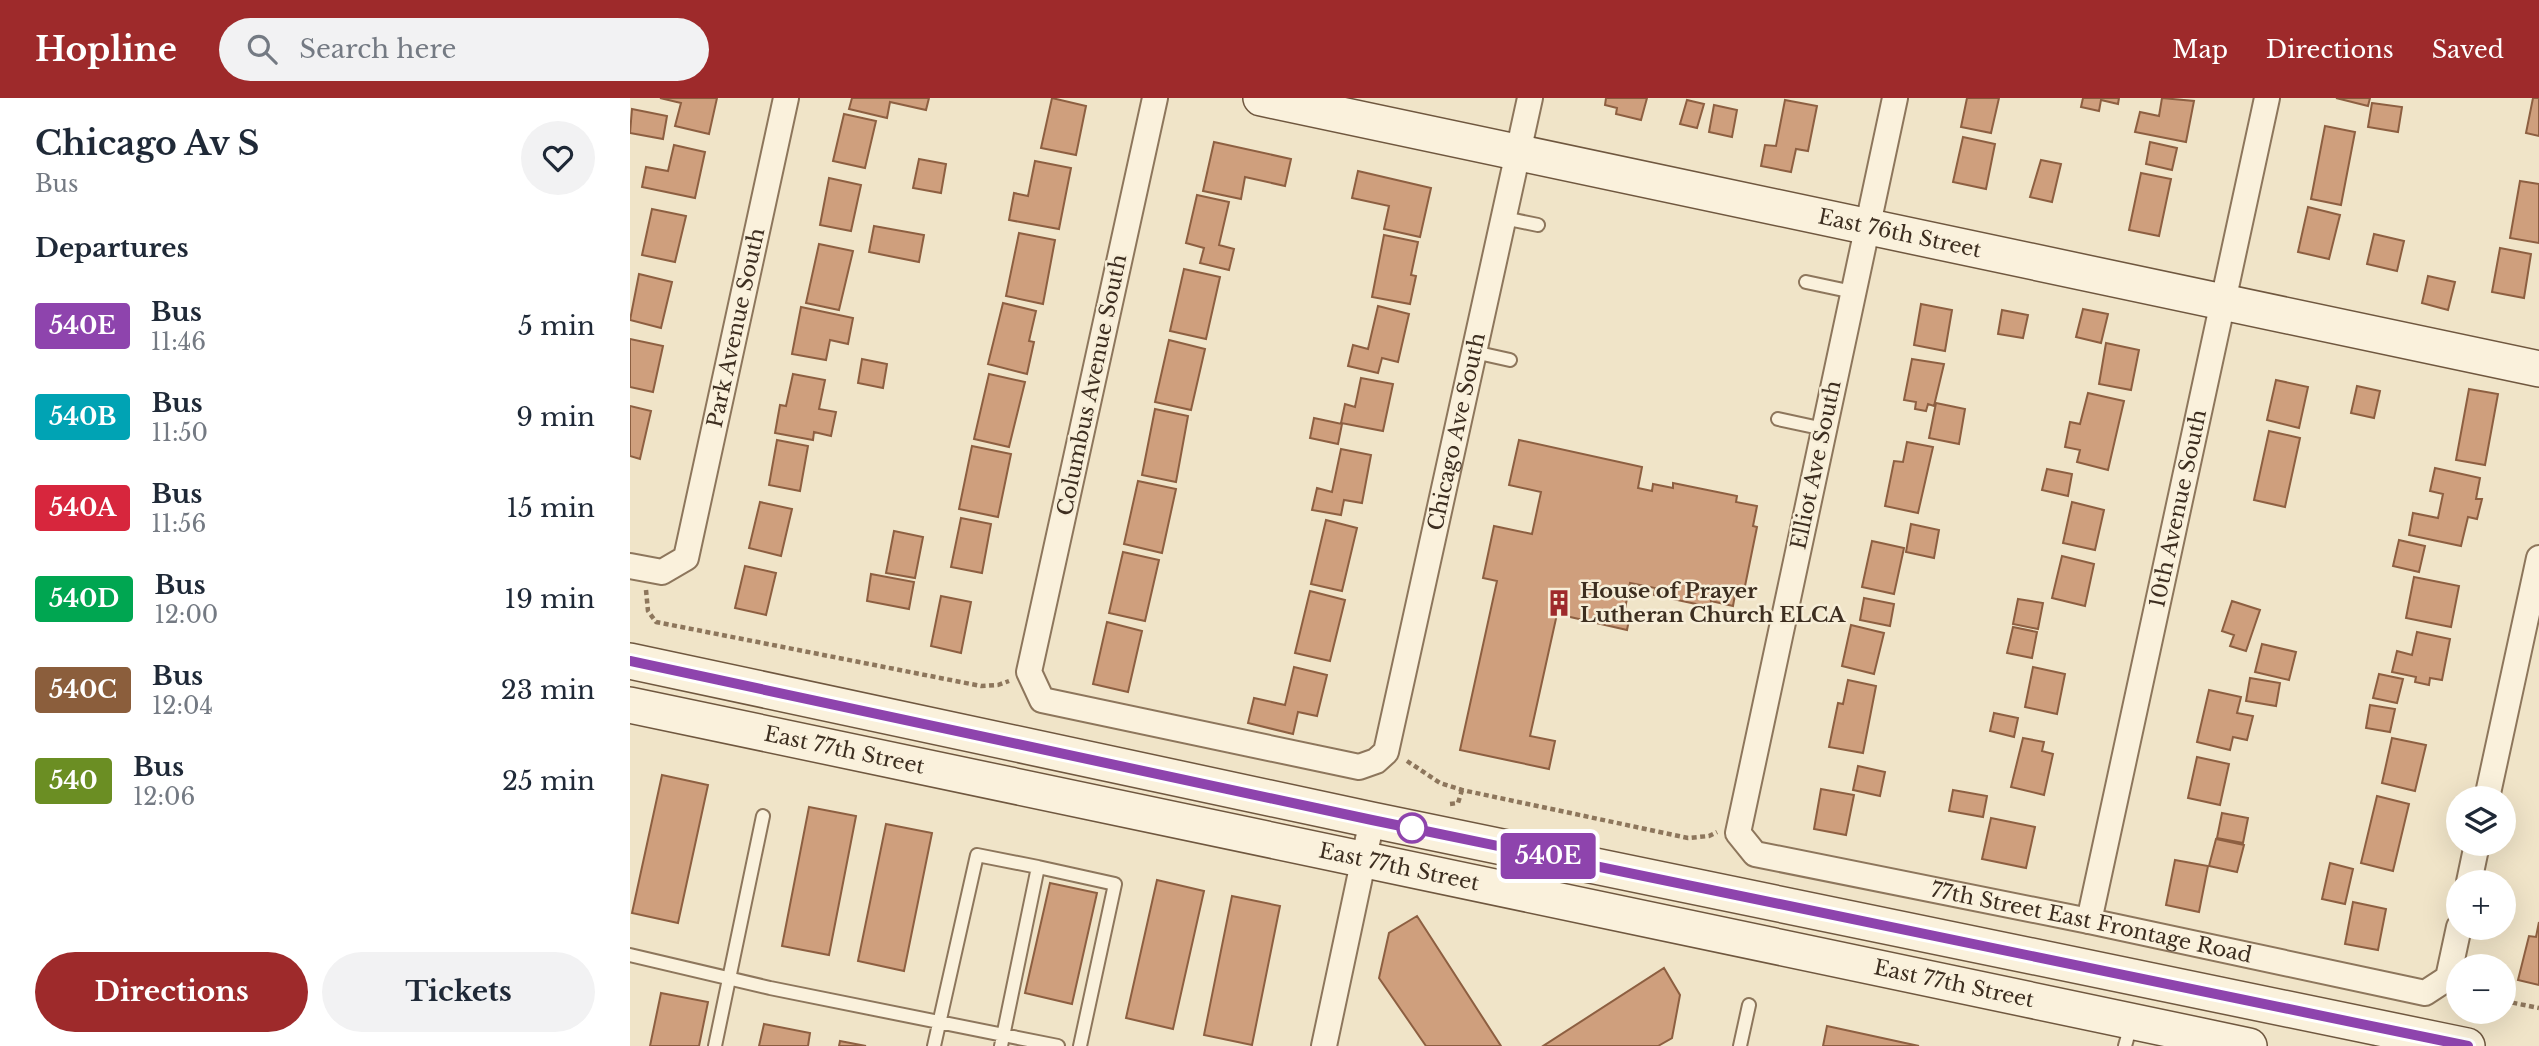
<!DOCTYPE html>
<meta charset="utf-8">
<style>
body{margin:0;font-family:"Libre Baskerville",serif;background:#f2f2f3;color:#1f2937;height:100vh;display:flex;flex-direction:column;font-size:26px;white-space:nowrap}
*{box-sizing:border-box;margin:0}
p{font-size:23px;color:#747a83}
.icon{flex:none;width:38px;height:38px;fill:none;stroke:currentColor;stroke-width:2;stroke-linecap:round;stroke-linejoin:round}
.map{position:relative;flex:1;overflow:hidden}
.details{display:flex;flex-direction:column;background:#fff;width:630px}
.details>*{flex:none}
.badge{padding:0 14px;border-radius:5px;font-size:24px;line-height:46px}
.fabs{position:absolute;left:1816px;top:688px;display:grid;gap:14px}
.fabs a{display:grid;place-items:center;width:70px;height:70px;border-radius:50%;background:#fff;box-shadow:0 7px 28px #0002;font-size:35px}
.map>.badge{position:absolute;translate:-50% -50%;box-shadow:0 0 0 4px #fff}
h2{padding:0 35px;font-size:26px;line-height:63px}
.round{display:grid;place-items:center;flex:none;width:74px;height:74px;border-radius:37px;background:#f2f2f3}
.head{display:flex;align-items:center;justify-content:space-between;height:119px;padding:0 35px}
h1{font-size:33px;font-weight:700;line-height:52px}
.cta{display:flex;gap:14px;margin-top:auto;padding:14px 35px}
.cta a{flex:1;height:80px;border-radius:42px;background:#9e2a2b;color:#fff;font-size:28px;font-weight:700;line-height:80px;text-align:center}
.cta a+a{background:#f2f2f3;color:#1f2937}
ul{padding:0;list-style:none}
li{display:flex;align-items:center;gap:21px;height:91px;padding:0 35px}
li div{flex:1}
li b{display:block;font-size:26px}
li em{font-style:normal}
li .badge{min-width:77px;font-weight:700;text-align:center}
header{display:flex;align-items:center;gap:42px;box-sizing:border-box;height:98px;padding:0 35px;background:#9e2a2b;color:#fff}
header strong{font-size:33px}
nav{display:flex;gap:38px;margin-inline-start:auto;font-size:24px}
.search{width:490px;height:63px;background:#f2f2f3;display:flex;align-items:center;gap:18px;box-sizing:border-box;padding:0 24px;border-radius:38px;color:#747a83;font-size:26px}
main{display:flex;flex:1;min-height:0}
.map>svg:first-child{display:block}
</style>
<header>
<strong>Hopline</strong>
<div class="search"><svg class="icon" aria-label="search" viewBox="0 0 24 24"><circle cx="10" cy="10" r="6"/><path d="M15 15l6 6"/></svg>Search here</div>
<nav><a>Map</a><a>Directions</a><a>Saved</a></nav>
</header>
<main>
<section class="details">
<div class="head"><div><h1>Chicago Av S</h1><p>Bus</p></div><a class="round"><svg class="icon" aria-label="heart" viewBox="0 0 24 24"><path d="M12 20l-8-8c-3-5 5-10 8-4 3-6 11-1 8 4z"/></svg></a></div>
<h2>Departures</h2>
<ul>
<li><span class="badge" style="background:#8e44ad;color:#fff">540E</span><div><b>Bus</b><p>11:46</p></div><em>5 min</em></li>
<li><span class="badge" style="background:#00a3b4;color:#fff">540B</span><div><b>Bus</b><p>11:50</p></div><em>9 min</em></li>
<li><span class="badge" style="background:#d7263d;color:#fff">540A</span><div><b>Bus</b><p>11:56</p></div><em>15 min</em></li>
<li><span class="badge" style="background:#00a651;color:#fff">540D</span><div><b>Bus</b><p>12:00</p></div><em>19 min</em></li>
<li><span class="badge" style="background:#8b5e3c;color:#fff">540C</span><div><b>Bus</b><p>12:04</p></div><em>23 min</em></li>
<li><span class="badge" style="background:#6b8e23;color:#fff">540</span><div><b>Bus</b><p>12:06</p></div><em>25 min</em></li>
</ul>
<div class="cta"><a>Directions</a><a>Tickets</a></div>
</section>
<div class="map">
<svg width="1909" height="948" viewBox="0 0 1909 948">
<rect width="100%" height="100%" fill="#f0e4c8"/>
<path fill="#cf9f7d" stroke="#8d5f41" stroke-width="2" d="M30 0H87L79 36 45 28 51 5Z
M222 0H299L296 12 260 4 257 20 219 11Z
M422 0 456 8 446 57 411 50Z
M976 0H1017L1011 22 986 16 987 10 975 7Z
M1337 0H1369L1361 35 1331 29Z
M1453 0H1489L1488 6 1471 2 1469 13 1451 9Z
M1532 0 1564 3 1556 44 1505 34 1510 14 1529 18Z
M1706 0H1740L1738 8Z
M1903 0H1909V38L1896 35Z
M1057 2 1074 6 1067 30 1050 26Z
M1155 2 1187 8 1178 53 1166 51 1161 74 1131 68 1135 47 1146 48Z
M1742 5 1772 9 1768 34 1738 29Z
M1084 7 1107 12 1102 39 1079 34Z
M2 11 37 18 33 41 0 35Z
M214 16 246 23 235 70 203 63Z
M1695 28 1725 34 1711 107 1681 101Z
M1333 39 1365 46 1356 91 1323 84Z
M584 44 661 61 655 88 615 79 611 101 573 93Z
M1520 44 1547 50 1542 72 1516 66Z
M44 47 75 54 65 100 12 89 16 69 38 73Z
M289 61 316 66 311 95 283 90Z
M1411 62 1431 66 1422 104 1400 99Z
M405 63 441 70 429 131 379 122 384 95 398 98Z
M728 73 801 90 790 139 754 131 759 108 722 100Z
M1511 75 1541 81 1529 138 1499 132Z
M199 80 231 87 221 133 190 127Z
M1890 83 1909 86V145L1880 140Z
M567 97 599 104 589 147 604 151 599 172 570 165 574 150 556 145Z
M1678 109 1710 117 1699 161 1668 154Z
M22 111 56 118 45 164 12 157Z
M244 128 294 137 289 164 239 154Z
M389 135 425 142 413 206 376 198Z
M1744 136 1774 143 1767 173 1737 166Z
M754 137 788 144 781 177 786 178 780 206 742 199Z
M189 146 223 153 209 212 176 205Z
M1870 150 1901 156 1894 200 1862 194Z
M554 171 590 179 576 241 540 233Z
M9 176 42 184 31 230 0 222Z
M1798 178 1825 184 1818 212 1792 205Z
M373 205 406 213 399 243 404 244 397 276 358 266Z
M1291 206 1322 212 1315 253 1284 247Z
M748 208 779 216 768 264 752 260 748 275 718 268 723 247 738 251Z
M171 209 223 220 218 246 200 242 196 262 162 256Z
M1453 211 1478 216 1471 245 1446 239Z
M1372 212 1398 217 1393 240 1368 236Z
M0 241 33 248 23 294 0 289Z
M539 242 575 251 561 312 525 304Z
M1476 245 1509 252 1501 292 1469 286Z
M232 261 257 266 253 290 228 285Z
M1282 261 1314 266 1304 308 1298 306 1296 313 1285 311 1286 304 1274 302Z
M163 276 195 282 189 311 206 314 201 338 184 334 183 342 145 335 150 307 156 308Z
M359 276 395 284 379 349 344 341Z
M731 280 763 286 753 333 711 325 715 306 725 309Z
M1646 282 1678 289 1669 330 1637 322Z
M1727 288 1750 293 1744 320 1721 315Z
M1839 291 1868 296 1855 367 1826 362Z
M1458 295 1494 303 1478 372 1447 364 1450 352 1435 349 1440 324 1450 326Z
M1306 305 1335 311 1329 346 1299 340Z
M0 308 21 313 10 361 0 358Z
M525 311 558 318 546 384 512 377Z
M684 320 712 326 708 346 680 340Z
M1639 333 1670 340 1655 409 1624 402Z
M147 342 178 348 170 393 139 387Z
M889 342 1012 369 1008 390 1022 393 1023 386 1043 390V385L1107 398 1106 404 1127 408 1123 428 1127 429 1114 493 1106 491 1103 508 1081 503 1080 509 1024 497 1025 490 1000 485 994 516 1000 517 997 532 927 516 900 638 925 643 919 671 830 652 867 483 853 480 864 428 902 436 911 394 879 387Z
M1277 344 1303 349 1288 415 1255 408 1264 363 1273 364Z
M342 348 381 356 368 419 329 411Z
M711 351 741 357 732 405 714 402 711 417 682 412 687 390 702 394Z
M1805 370 1850 380 1846 401H1852L1847 421 1838 419 1831 448 1779 437 1783 415 1808 420 1813 396 1800 393Z
M1417 371 1442 376 1438 398 1412 392Z
M508 383 546 391 532 455 494 446Z
M130 404 162 411 151 458 119 450Z
M1442 404 1474 412 1465 452 1433 445Z
M331 420 361 426 352 475 321 469Z
M696 422 727 430 712 493 681 486Z
M1281 426 1309 432 1304 460 1276 454Z
M264 433 293 439 285 480 256 475Z
M1769 442 1795 448 1789 474 1763 468Z
M1242 443 1274 450 1264 496 1232 489Z
M493 454 529 462 515 523 479 515Z
M1432 458 1464 466 1455 508 1422 500Z
M115 468 146 475 136 517 105 510Z
M241 476 284 484 279 511 237 503Z
M1784 479 1829 488 1821 529 1776 520Z
M680 493 715 502 700 563 665 555Z
M311 498 341 504 331 555 301 548Z
M1234 500 1264 506 1260 528 1230 522Z
M1388 501 1413 505 1408 531 1383 526Z
M1602 503 1630 512 1616 553 1600 548 1604 537 1592 533Z
M477 524 512 533 498 594 463 586Z
M1221 527 1254 535 1244 576 1212 568Z
M1383 529 1407 534 1402 560 1377 555Z
M1787 534 1820 541 1812 582 1800 580 1799 587 1785 584 1786 579 1762 574 1767 553 1782 557Z
M1632 546 1666 554 1659 582 1625 574Z
M664 569 697 577 687 618 668 614 663 636 618 625 624 600 655 607Z
M1403 569 1435 576 1427 616 1395 609Z
M1749 576 1773 581 1767 605 1743 600Z
M1620 580 1650 585 1646 608 1616 603Z
M1218 582 1246 588 1233 655 1199 649 1208 605 1213 606Z
M1579 592 1611 599 1607 615 1623 618 1617 642 1603 639 1600 652 1567 644Z
M1740 607 1765 611 1760 634 1736 630Z
M1364 615 1388 620 1384 639 1360 633Z
M1393 640 1414 644 1412 653 1423 656 1414 697 1381 689Z
M1762 640 1796 647 1785 693 1752 685Z
M1567 659 1599 666 1590 707 1558 700Z
M1228 668 1255 674 1250 698 1223 692Z
M32 677 78 687 48 825 2 815Z
M1191 691 1224 697 1216 737 1184 731Z
M1323 692 1357 698 1353 719 1319 713Z
M1747 698 1779 706 1763 773 1731 765Z
M179 709 226 718 199 857 152 848Z
M1592 715 1618 720 1613 745 1587 740Z
M1361 720 1405 729 1396 770 1352 761Z
M256 726 302 735 274 873 228 863Z
M1586 741 1614 747 1607 774 1579 768Z
M1545 762 1578 768 1569 814 1536 807Z
M1700 765 1723 771 1715 806 1692 801Z
M527 782 574 793 543 931 496 920Z
M420 785 467 795 442 906 395 895Z
M602 798 650 808 622 947 574 937Z
M1723 804 1756 811 1748 852 1715 846Z
M787 818 871 948H796L749 880 759 835Z
M1909 824V887L1888 882 1899 838 1906 839Z
M1034 870 1050 897 1042 940 1028 948H913Z
M31 895 78 904 69 948H20Z
M134 926 180 935 178 948H129Z
M1197 928 1289 948H1193Z
M210 943 236 948H209Z"/>
<g fill="none" stroke-linecap="round" stroke-linejoin="round">
<defs>
<path id="lane" d="M874 120 908 127
M1176 184 1223 194
M844 254 880 262
M1148 321 1194 331
M408 769 485 786 450 948
M0 857 140 890 428 948
M85 948 133 718
M304 948 347 757 408 769 371 948
M1110 948 1119 907
M1495 948 1501 927"/>
<g id="street">
<path id="s1" d="M525 0 399 574 412 602 729 669 746 663 756 654 900 0"/>
<path id="s2" d="M1265 0 1108 735 1125 756 1459 823 1795 895 1818 880 1829 829"/>
<path id="s3" d="M0 468 32 474 56 460 156 0"/>
<path d="M1857 700 1909 460"/>
<path d="M1839 784 1847 746"/>
<path id="s4" d="M1459 823 1637 0"/>
<path d="M694 948 742 722"/>
</g>
<g id="secondary">
<path id="s5" d="M631 0 1909 271"/>
<path d="M0 563 742 722 1837 948"/>
<path id="s6" d="M0 607 1619 948"/>
</g>
</defs>
<use href="#lane" stroke="#8d765c" stroke-width="16"/>
<use href="#street" stroke="#8d765c" stroke-width="28"/>
<use href="#secondary" stroke="#6f573f" stroke-width="38"/>
<path stroke="#8d765c" stroke-width="4.5" stroke-dasharray="5 3.5" stroke-linecap="butt" d="M16 492 18 513 26 524 351 588 368 587 379 583
M777 663 810 685 832 692 1058 740 1079 738 1087 734
M820 706 828 705 832 692
M1874 903 1909 910"/>
<use href="#lane" stroke="#faf1dc" stroke-width="12"/>
<use href="#street" stroke="#faf1dc" stroke-width="24"/>
<use href="#secondary" stroke="#faf1dc" stroke-width="35"/>
</g>
<g fill="none" stroke-linecap="round" stroke-linejoin="round">
<defs>
<path id="line" d="M0 563 742 722 1838 948"/>
</defs>
<use href="#line" stroke="#fff" stroke-width="16"/>
<use href="#line" stroke="#8e44ad" stroke-width="10"/>
</g>
<defs>
<symbol id="building-bare" viewBox="-9 -9 18 18"><path d="M-4-6H4V6H1V3H-1V6H-4ZM-2.5-4.3h1.7v1.8h-1.7ZM.8-4.3h1.7v1.8H.8ZM-2.5-1h1.7V.8h-1.7ZM.8-1h1.7V.8H.8Z" fill="#9e2a2b" stroke="#f7eed8" stroke-width="2.5" paint-order="stroke"/></symbol>
</defs>
<g fill-rule="evenodd">
<use href="#building-bare" x="910" y="486" width="38" height="38"/>
</g>
<circle fill="#fff" stroke="#8e44ad" stroke-width="3.5" cx="782" cy="730" r="14"/>
<g text-anchor="middle" stroke-width="5" stroke-linejoin="round" paint-order="stroke">
<g font-size="21" fill="#3d2e20" stroke="#f7eed8">
<text dy="7" stroke="none"><textPath href="#s5" startOffset="653">East 76th Street</textPath></text>
<text dy="7" stroke="none"><textPath href="#s3" startOffset="296">Park Avenue South</textPath></text>
<text transform="translate(462 287) rotate(-78)" y="7">Columbus Avenue South</text>
<text dy="7" stroke="none"><textPath href="#s1" startOffset="1302">Chicago Ave South</textPath></text>
<text transform="translate(1186 367) rotate(-78)" y="7">Elliot Ave South</text>
<text dy="7" stroke="none"><textPath href="#s4" startOffset="422">10th Avenue South</textPath></text>
<text dy="7" stroke="none"><textPath href="#s6" startOffset="219">East 77th Street</textPath></text>
<text dy="7" stroke="none"><textPath href="#s6" startOffset="786">East 77th Street</textPath></text>
<text dy="7" stroke="none"><textPath href="#s2" startOffset="1122">77th Street East Frontage Road</textPath></text>
<text dy="7" stroke="none"><textPath href="#s6" startOffset="1353">East 77th Street</textPath></text>
</g>
<g font-size="21" font-weight="bold" fill="#3d2e20" stroke="#f7eed8" text-anchor="start">
<text x="950" y="500">House of Prayer<tspan x="950" dy="24">Lutheran Church ELCA</tspan></text>
</g>
</g>
</svg>
<div class="fabs">
<a><svg class="icon" aria-label="layers" viewBox="0 0 24 24"><path d="M12 4l9 5-9 5-9-5zM3 14l9 5 9-5"/></svg></a>
<a>+</a>
<a>−</a>
</div>
<b class="badge" style="left:918px;top:758px;background:#8e44ad;color:#fff">540E</b>
</div>
</main>
